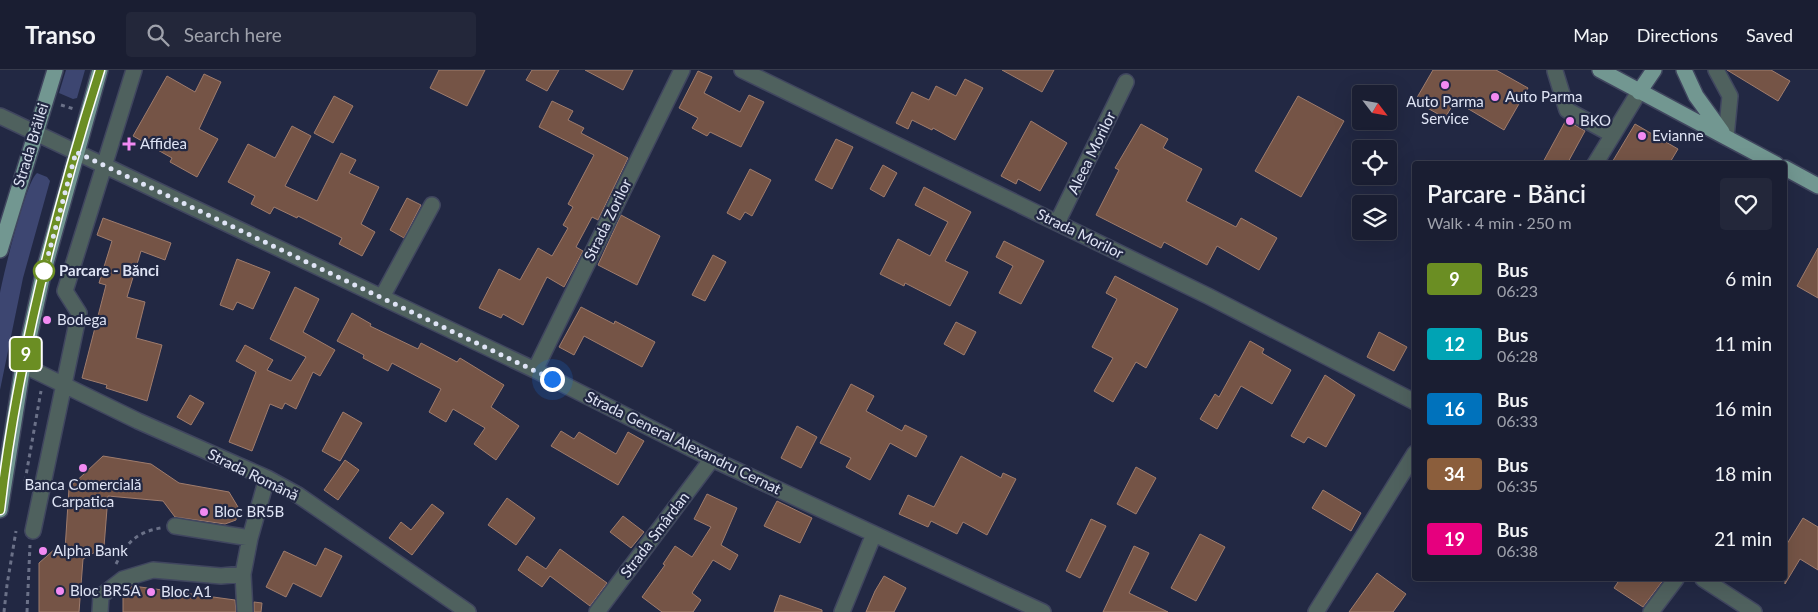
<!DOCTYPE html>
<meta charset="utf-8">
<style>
body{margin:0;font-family:Lato,sans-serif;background:#23273a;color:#f1f3f6;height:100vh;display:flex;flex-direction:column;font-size:19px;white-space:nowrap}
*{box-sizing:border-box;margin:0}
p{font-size:16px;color:#9fa2ac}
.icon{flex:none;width:28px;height:28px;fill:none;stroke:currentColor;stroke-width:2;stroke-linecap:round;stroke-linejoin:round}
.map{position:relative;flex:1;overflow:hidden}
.drawer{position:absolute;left:1412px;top:91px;width:375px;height:420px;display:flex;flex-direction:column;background:#1a1e32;border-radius:5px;box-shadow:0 5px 20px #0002,0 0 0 1px #383c4d}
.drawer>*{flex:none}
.badge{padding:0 10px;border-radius:4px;font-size:18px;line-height:32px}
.needle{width:32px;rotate:121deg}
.tools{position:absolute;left:1352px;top:15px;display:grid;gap:10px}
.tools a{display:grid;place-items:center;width:45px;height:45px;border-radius:5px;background:#1a1e32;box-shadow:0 5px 20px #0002,0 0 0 1px #383c4d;font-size:25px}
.you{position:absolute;width:25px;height:25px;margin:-12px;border:4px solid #fff;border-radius:50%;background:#1a73e8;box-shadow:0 0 0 8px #1a73e833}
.map>.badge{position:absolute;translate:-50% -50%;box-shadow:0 0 0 2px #fff}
.round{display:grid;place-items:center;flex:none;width:52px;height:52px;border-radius:5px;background:#23273a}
.head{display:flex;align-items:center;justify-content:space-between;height:85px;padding:0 15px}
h1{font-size:24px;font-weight:600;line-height:38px}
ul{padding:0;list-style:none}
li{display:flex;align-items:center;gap:15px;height:65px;padding:0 15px}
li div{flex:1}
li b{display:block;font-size:19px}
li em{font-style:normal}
li .badge{min-width:55px;font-weight:700;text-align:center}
header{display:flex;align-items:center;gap:30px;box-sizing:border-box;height:70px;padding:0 25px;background:#1a1e32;border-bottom:1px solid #383c4d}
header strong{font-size:24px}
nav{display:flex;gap:28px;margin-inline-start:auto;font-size:18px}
.search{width:350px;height:45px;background:#23273a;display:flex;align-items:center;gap:12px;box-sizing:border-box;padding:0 18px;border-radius:5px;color:#9fa2ac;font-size:19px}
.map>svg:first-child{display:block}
</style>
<header>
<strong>Transo</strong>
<div class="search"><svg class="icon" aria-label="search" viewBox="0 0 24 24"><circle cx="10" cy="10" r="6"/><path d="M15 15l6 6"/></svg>Search here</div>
<nav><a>Map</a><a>Directions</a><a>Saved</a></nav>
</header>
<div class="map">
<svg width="1818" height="542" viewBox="0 0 1818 542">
<rect width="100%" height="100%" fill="#222843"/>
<path fill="#3d4671" d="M66 0H85L77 28 73 29 59 23Z
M37 103 47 107 50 111 23 208 0 320C0 289 0 253 0 223 3 206 26 111 37 103Z"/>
<path fill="#755446" stroke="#9f7c6d" d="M439 0H485L467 36 430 18Z
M532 0H559L547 21 526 10Z
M585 0H633L623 20Z
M1002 0H1054L1042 22Z
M1433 0H1496L1528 18 1504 60 1455 31 1445 48 1415 31Z
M1727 0H1771L1790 11 1778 31Z
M698 1 712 7 704 23 740 42 749 25 764 32 741 77 710 62 707 66 692 58 698 48 679 38Z
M204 4 221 12 199 59 218 69 197 107 170 92 172 88 133 66 167 6 195 22Z
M965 9 983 18 955 70 933 58 932 60 912 50 908 59 896 53 912 22 929 30 936 16 956 26Z
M334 26 353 36 333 73 314 63Z
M1298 26 1344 51 1301 127 1255 101Z
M552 31 573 41 568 50 584 58 581 63 628 88 598 150 592 147 576 177 583 181 564 217 547 207 523 255 503 244 501 248 479 238 499 199 520 210 538 178 552 186 568 158 563 155 573 137 568 134 594 85 539 57Z
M1566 50 1585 61 1567 94H1542Z
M1031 51 1067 73 1040 121 1018 109 1016 114 1001 106Z
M1141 54 1168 69 1163 78 1202 99 1186 131 1236 157 1241 148 1277 168 1259 200 1217 176 1207 195 1164 172 1161 178 1096 145 1119 100 1115 98Z
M1635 54 1678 79 1669 94H1611Z
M292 56 311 66 285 116 317 131 341 83 356 90 349 103 379 117 361 154 375 162 362 186 339 174 342 168 298 146 297 148 274 137 270 144 251 134 255 126 228 112 248 74 275 88Z
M836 69 853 77 832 119 815 110Z
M883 95 897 103 884 127 870 119Z
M750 99 771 110 752 146 745 142 740 150 727 143Z
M924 117 971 142 945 191 968 202 950 236 905 213 904 216 880 204 898 169 930 186 948 152 915 135Z
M407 128 421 135 404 168 390 160Z
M621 145 660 166 637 215 598 195Z
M103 148 171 173 165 190 141 181 127 227 145 232 136 268 162 275 147 331 106 318 107 315 82 308 106 215 99 213 112 171 97 165Z
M1004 171 1044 191 1021 234 999 223 1013 196 996 187Z
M1818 178V228L1797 216Z
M713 185 726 192 705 231 692 225Z
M237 189 270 202 253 239 237 232 233 240 220 235Z
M1115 206 1178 239 1146 298 1136 292 1113 332 1094 321 1113 288 1092 277 1117 229 1106 223Z
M295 217 319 229 303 262 335 280 320 306 313 302 296 339 285 333 282 339 270 334 252 381 229 372 256 302 236 291 245 275 273 290 267 300 291 311 306 287 270 269Z
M581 237 614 254 615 251 655 272 642 297 584 266 574 285 559 277Z
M352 243 371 254 370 256 418 279 421 273 457 292 460 288 504 315 491 337 519 356 496 390 474 374 485 358 453 339 446 352 429 342 441 319 392 293 388 301 363 288 364 285 337 271Z
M956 252 976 262 964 285 944 274Z
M1379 262 1407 277 1394 301 1367 287Z
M1250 271 1264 279 1262 283 1291 300 1272 334 1241 316 1217 359 1200 349 1215 324 1219 327Z
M1325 305 1355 325 1326 377 1308 367 1304 373 1291 366Z
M851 314 874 326 866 341 902 361 905 355 927 366 916 387 890 373 870 410 846 397 851 388 820 373Z
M190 325 204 333 191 355 177 347Z
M343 342 362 353 340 391 322 381Z
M797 356 817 367 801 398 781 388Z
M561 361 574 369 579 362 616 384 628 362 644 371 618 415 551 376Z
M103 386 151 394 179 413 229 422 238 437 236 450 225 454 175 447 163 431 108 426 104 477 83 489 79 542H39V493L56 478 65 480 69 418Z
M961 386 1001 408 1003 403 1016 409 987 465 963 452 957 464 931 451 928 457 899 444 908 425 934 437Z
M345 390 359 400 338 430 324 420Z
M1136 397 1156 408 1136 444 1117 434Z
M1323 420 1361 443 1351 461 1312 438Z
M707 424 737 438 721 475 738 485 730 500 713 490 692 523 701 530 693 542H662L642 527 665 495 663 494 675 476 692 487 711 457 694 449Z
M507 428 535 448 516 475 488 455Z
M777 431 812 448 800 473 764 456Z
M432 434 444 443 412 485 389 468 401 452 411 460Z
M623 446 644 462 631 478 610 462Z
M1803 448 1818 457V500L1800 489 1785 514V477Z
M1091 449 1106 456 1080 508 1066 501Z
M1200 464 1225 477 1196 531 1171 518Z
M1134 476 1149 483 1129 523 1168 542H1103Z
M325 478 342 486 321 527 293 513 286 527 266 517 284 481 316 496Z
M560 479 607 513 590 536 550 506 542 517 518 500 527 486 546 499Z
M1377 503 1406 524 1393 542H1349Z
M884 506 906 518 894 542H866L875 521Z
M1620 509H1664L1643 537 1614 518Z
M133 516 235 530 236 542H123V521Z
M780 525 822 540V542H774Z
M254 532 262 533 261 542H254Z"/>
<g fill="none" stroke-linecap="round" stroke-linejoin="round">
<defs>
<path id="minor" d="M742 0 1208 226 1415 332
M1716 0 1730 26 1726 67
M1555 1 1567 40 1613 65
M0 46 535 300 712 389 1043 542
M1595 94 1639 22
M1057 153 1126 12
M382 227 432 135
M23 295 138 351 267 408 298 425 468 542
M535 300 682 0
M175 456 250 468
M33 461 79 243 65 221 134 0
M1703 509 1754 542
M100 542 101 526 123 509 153 500 221 506 243 504
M245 542 243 504 250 468 267 408
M597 542 712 389
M842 542 874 464
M1316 542 1415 383
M1651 542 1676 509"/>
<path id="major" d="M1600 0 1776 94
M1684 0 1696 26 1722 62
M1639 22 1654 0
M1785 98 1818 116
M0 180 55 0
M0 440 23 295 44 200 100 0"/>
</defs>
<use href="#minor" stroke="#40465f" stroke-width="18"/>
<use href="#major" stroke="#40465f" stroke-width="18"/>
<path stroke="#6b7188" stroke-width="3" stroke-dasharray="4 4" stroke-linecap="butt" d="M61 35 74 39
M25 411 41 321
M116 494C127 472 137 462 161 458
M4 542 7 515 16 461
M27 542 30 475"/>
<use href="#minor" stroke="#4f615e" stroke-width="15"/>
<use href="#major" stroke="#729791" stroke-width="15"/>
</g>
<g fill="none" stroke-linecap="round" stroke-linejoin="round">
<defs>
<path id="line" d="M0 440C17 291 55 143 100 0"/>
</defs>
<use href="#line" stroke="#fff" stroke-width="11"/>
<use href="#line" stroke="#6b8e23" stroke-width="8"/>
<path stroke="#dfe4f5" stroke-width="5" stroke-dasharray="0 9" d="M44 201 76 82 552 309"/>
</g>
<g fill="#f28af3" stroke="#222843" stroke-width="2">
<circle cx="1445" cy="15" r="5"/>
<circle cx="1495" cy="27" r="5"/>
<circle cx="1570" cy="51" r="5"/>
<circle cx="1642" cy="66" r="5"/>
<path d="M126.5 66.5h5v5h5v5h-5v5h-5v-5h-5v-5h5z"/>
<circle cx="47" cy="250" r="5"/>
<circle cx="83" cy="398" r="5"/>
<circle cx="204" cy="442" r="5"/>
<circle cx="43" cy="481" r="5"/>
<circle cx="60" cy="521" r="5"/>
<circle cx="151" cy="522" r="5"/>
</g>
<circle fill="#fff" stroke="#6b8e23" stroke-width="2.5" cx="44" cy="201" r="10"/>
<g text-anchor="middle" stroke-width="4.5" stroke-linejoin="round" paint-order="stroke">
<g font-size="15" fill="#dfe4f5" stroke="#222843" text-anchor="start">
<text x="1505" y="32">Auto Parma</text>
<text x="1445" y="37" text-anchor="middle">Auto Parma<tspan x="1445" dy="17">Service</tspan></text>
<text x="1580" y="56">BKO</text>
<text x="1652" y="71">Evianne</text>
<text x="140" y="79">Affidea</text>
<text x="57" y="255">Bodega</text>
<text x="83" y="420" text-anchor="middle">Banca Comercială<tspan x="83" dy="17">Carpatica</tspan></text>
<text x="214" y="447">Bloc BR5B</text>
<text x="53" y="486">Alpha Bank</text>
<text x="70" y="526">Bloc BR5A</text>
<text x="161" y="527">Bloc A1</text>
</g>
<g font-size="15" fill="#dfe4f5" stroke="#222843">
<text transform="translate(31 75) rotate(-73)" y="5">Strada Brăilei</text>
<text transform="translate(1092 83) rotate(-64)" y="5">Aleea Morilor</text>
<text transform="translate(608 150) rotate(-64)" y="5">Strada Zorilor</text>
<text transform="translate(1080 164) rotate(26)" y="5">Strada Morilor</text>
<text transform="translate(683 373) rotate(26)" y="5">Strada General Alexandru Cernat</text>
<text transform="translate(253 405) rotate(26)" y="5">Strada Română</text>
<text transform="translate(655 465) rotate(-53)" y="5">Strada Smârdan</text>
</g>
<g font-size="15" font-weight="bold" fill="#dfe4f5" stroke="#222843" text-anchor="start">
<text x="59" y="206">Parcare - Bănci</text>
</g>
</g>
</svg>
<div class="tools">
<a><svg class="needle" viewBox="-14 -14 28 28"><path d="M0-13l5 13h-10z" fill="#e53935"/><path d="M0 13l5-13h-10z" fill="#9fa2ac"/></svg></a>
<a><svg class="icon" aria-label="locate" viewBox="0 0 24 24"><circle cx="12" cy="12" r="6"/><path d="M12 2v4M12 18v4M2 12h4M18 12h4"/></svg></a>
<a><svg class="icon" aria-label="layers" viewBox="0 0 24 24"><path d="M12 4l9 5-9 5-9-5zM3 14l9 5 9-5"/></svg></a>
</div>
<div class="you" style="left:552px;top:309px"></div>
<b class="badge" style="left:26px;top:284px;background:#6b8e23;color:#fff">9</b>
<section class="drawer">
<div class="head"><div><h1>Parcare - Bănci</h1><p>Walk · 4 min · 250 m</p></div><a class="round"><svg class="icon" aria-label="heart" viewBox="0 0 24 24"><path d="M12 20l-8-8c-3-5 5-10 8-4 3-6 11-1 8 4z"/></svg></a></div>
<ul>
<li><span class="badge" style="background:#6b8e23;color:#fff">9</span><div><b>Bus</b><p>06:23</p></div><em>6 min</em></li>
<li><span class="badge" style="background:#00a3b4;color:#fff">12</span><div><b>Bus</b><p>06:28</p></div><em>11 min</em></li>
<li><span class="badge" style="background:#0072bc;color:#fff">16</span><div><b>Bus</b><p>06:33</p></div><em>16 min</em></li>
<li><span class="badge" style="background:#8b5e3c;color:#fff">34</span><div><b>Bus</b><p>06:35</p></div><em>18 min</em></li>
<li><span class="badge" style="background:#e6007e;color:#fff">19</span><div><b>Bus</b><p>06:38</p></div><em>21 min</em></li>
</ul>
</section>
</div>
